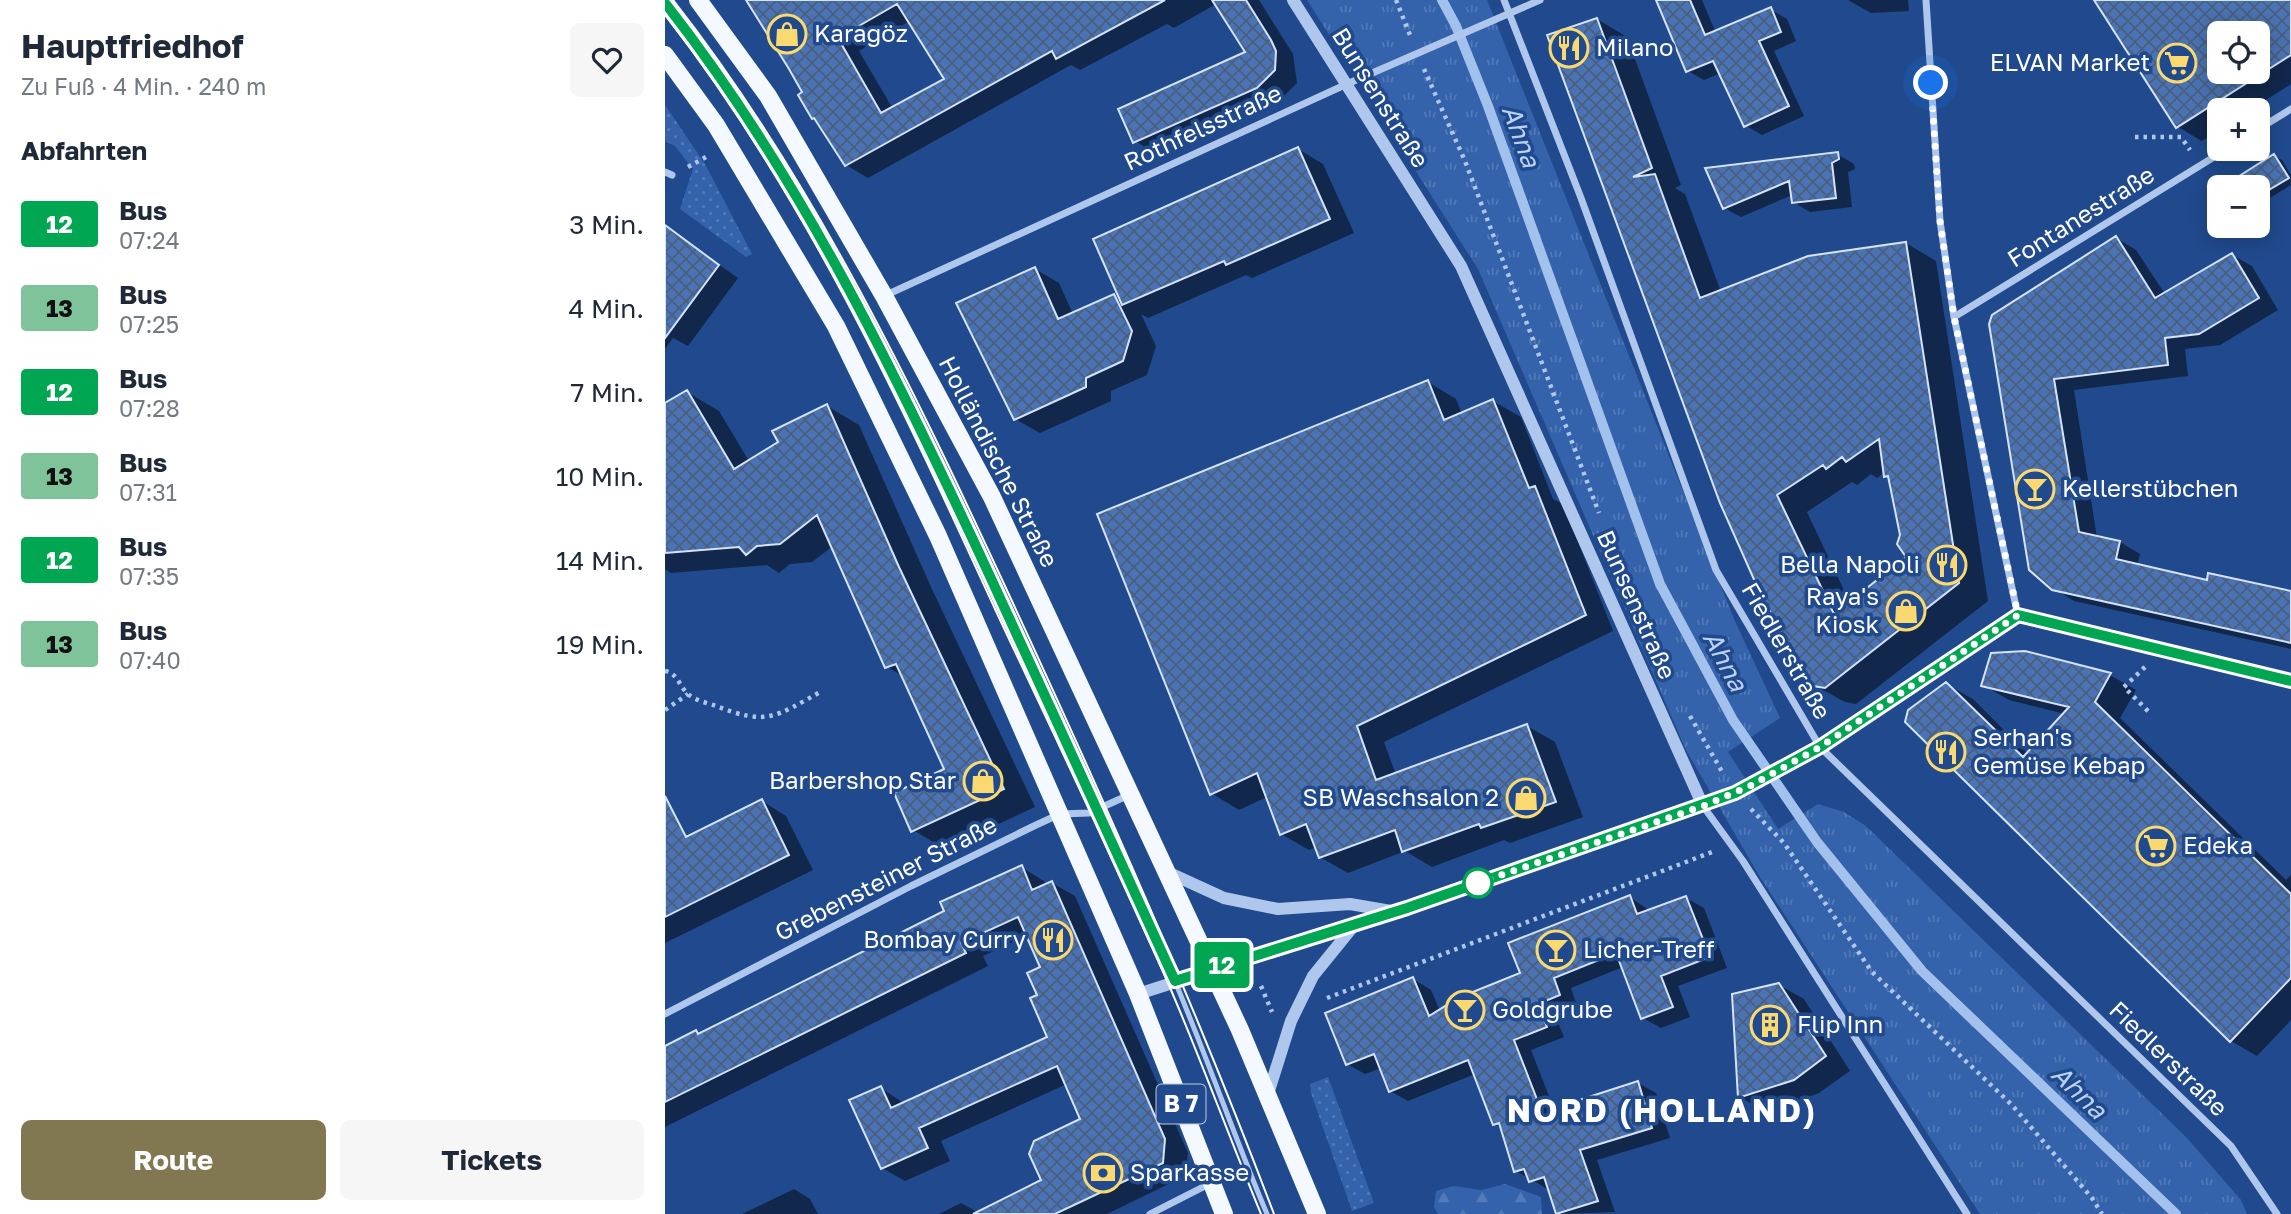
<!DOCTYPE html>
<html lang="de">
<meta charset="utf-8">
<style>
body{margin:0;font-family:"Golos Text",sans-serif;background:#f6f6f7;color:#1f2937;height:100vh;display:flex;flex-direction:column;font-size:26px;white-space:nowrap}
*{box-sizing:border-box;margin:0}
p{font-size:23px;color:#747a83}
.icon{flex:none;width:38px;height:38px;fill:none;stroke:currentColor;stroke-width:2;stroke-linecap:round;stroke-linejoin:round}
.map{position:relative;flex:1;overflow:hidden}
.panel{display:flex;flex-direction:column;background:#fff;width:665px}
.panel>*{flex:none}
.badge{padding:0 14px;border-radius:5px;font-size:24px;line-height:46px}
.buttons{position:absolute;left:1542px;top:21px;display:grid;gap:14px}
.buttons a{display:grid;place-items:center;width:63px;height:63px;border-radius:10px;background:#fff;box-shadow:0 4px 18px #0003;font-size:35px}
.you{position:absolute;width:35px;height:35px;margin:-18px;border:5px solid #fff;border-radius:50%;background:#1a73e8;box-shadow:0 0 0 10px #1a73e833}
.map>.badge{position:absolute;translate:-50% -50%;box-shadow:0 0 0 4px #fff}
h2{padding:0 21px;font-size:26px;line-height:63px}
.round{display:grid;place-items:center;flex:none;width:74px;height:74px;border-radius:10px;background:#f6f6f7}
.head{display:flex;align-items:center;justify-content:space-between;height:119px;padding:0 21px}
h1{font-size:33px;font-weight:700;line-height:52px}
.cta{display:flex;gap:14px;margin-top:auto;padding:14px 21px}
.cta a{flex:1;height:80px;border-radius:10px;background:#817851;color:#fff;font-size:28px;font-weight:700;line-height:80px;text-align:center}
.cta a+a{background:#f6f6f7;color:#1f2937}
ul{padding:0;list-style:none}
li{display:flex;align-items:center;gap:21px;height:84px;padding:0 21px}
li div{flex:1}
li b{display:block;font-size:26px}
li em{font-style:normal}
li .badge{min-width:77px;font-weight:700;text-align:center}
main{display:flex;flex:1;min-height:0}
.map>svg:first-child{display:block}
</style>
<main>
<section class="panel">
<div class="head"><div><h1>Hauptfriedhof</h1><p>Zu Fuß · 4 Min. · 240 m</p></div><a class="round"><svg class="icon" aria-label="heart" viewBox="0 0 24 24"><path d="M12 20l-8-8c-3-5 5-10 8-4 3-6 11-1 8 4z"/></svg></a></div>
<h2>Abfahrten</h2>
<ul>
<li><span class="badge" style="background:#00a651;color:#fff">12</span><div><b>Bus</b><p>07:24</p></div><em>3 Min.</em></li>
<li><span class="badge" style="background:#7ec39a;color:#111">13</span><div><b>Bus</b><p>07:25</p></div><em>4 Min.</em></li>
<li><span class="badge" style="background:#00a651;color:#fff">12</span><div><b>Bus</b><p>07:28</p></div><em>7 Min.</em></li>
<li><span class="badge" style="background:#7ec39a;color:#111">13</span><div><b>Bus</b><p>07:31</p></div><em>10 Min.</em></li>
<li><span class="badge" style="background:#00a651;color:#fff">12</span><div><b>Bus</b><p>07:35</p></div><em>14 Min.</em></li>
<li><span class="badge" style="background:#7ec39a;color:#111">13</span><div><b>Bus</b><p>07:40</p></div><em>19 Min.</em></li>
</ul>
<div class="cta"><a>Route</a><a>Tickets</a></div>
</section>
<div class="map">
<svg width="1626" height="1214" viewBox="0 0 1626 1214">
<defs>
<pattern id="grass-dots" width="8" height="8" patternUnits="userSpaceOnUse" patternTransform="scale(1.75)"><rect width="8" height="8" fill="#3463ab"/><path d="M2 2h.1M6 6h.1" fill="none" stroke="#527ab8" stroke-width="1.8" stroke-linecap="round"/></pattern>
<pattern id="forest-firs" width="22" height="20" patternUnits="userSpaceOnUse" patternTransform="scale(1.75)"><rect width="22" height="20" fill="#3463ab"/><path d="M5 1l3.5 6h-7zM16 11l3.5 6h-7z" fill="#527ab8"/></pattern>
<pattern id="park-tufts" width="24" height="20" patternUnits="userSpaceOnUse" patternTransform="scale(1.75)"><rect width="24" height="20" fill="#3463ab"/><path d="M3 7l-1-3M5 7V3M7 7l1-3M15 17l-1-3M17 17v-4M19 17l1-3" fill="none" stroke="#527ab8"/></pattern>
<pattern id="building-cross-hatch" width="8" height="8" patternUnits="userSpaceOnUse" patternTransform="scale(1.75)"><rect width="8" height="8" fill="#4973b5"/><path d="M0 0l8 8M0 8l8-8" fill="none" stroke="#4b5e7b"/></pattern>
</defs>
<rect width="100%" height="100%" fill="#204a8d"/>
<path fill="url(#grass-dots)" d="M0 105 40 164 87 254 81 257 15 209 28 169 10 146 0 141Z
M663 1077 709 1203 687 1211 646 1093 645 1084Z"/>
<path fill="url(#forest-firs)" d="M840 1184 876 1197 877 1214H773L769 1207 771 1191 789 1186 816 1190Z"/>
<path fill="url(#park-tufts)" d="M642 0H822L1069 619 1115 718 1063 752 1113 829 1153 804 1179 812 1201 826 1521 1137 1576 1200 1582 1214H1315L1095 877 1021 750 813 269Z"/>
<path fill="#0007" fill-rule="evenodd" d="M81 0H594L628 54 632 83 615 100 492 154 470 141 583 53 551 4 509 28 502 24 415 70 406 65 203 178 181 165 149 118 139 92ZM245 21 281 79 228 109 194 51Z
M993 0H1037L1051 33 1105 9 1122 19 1131 41 1109 51 1139 116 1097 135 1080 125 1056 73 1039 80 1023 71Z
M1183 0H1243L1244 11 1206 13Z
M1431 0H1626V84L1585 110H1554V130L1537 141 1513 127ZM1554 33H1592V72H1554Z
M932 19 962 37 1016 185 1010 188 1020 194 1056 292 1241 243 1271 261 1323 601 1191 704 1180 702 1149 685 885 36ZM1220 472 1225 478 1243 557 1185 603 1142 512 1187 482 1192 485 1206 474 1212 478Z
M633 149 658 164 689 233 587 278 581 275 483 318 476 314 491 346 482 375 446 391V401L375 433 350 419 370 269 394 283 408 314 449 296 457 301Z
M1172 154 1189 164 1190 169 1183 172 1187 207 1145 212 1128 202 1127 195 1076 217 1059 208Z
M1609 156 1617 160 1626 175V185L1592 206V187H1560Z
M0 227 73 278 23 346 8 338 0 349Z
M1451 238 1471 250 1500 294 1567 255 1587 266 1613 310 1555 345 1520 349 1523 376 1409 390 1432 538 1455 542 1475 554 1472 566 1543 582 1626 593V649L1409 601 1388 588 1325 325Z
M763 382 791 399 797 414 828 401 856 417 888 499 898 504 948 631 719 742 731 775 862 726 890 742 918 817 845 843 839 840 767 867 740 851 683 873 655 857 652 847 644 850 616 834 602 797 574 810 546 793Z
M22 392 54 411 84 461 115 443 162 406 194 425 266 587 370 807 280 849 248 830 281 770 238 676 222 667 168 546 147 562 125 564 114 573 102 565 6 573 0 569V405Z
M1360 653 1445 675 1471 690 1455 718 1621 880 1626 875V1020L1592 1056 1566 1041 1281 684 1308 699 1363 754 1400 714 1344 700 1318 685Z
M97 801 121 816 148 870 0 943V849Z
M356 867 379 881 381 885 387 883 410 896 523 1153 520 1176 442 1214H274L296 1203 314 1213 378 1181 418 1120 402 1084 276 1141 285 1161 240 1181 217 1168 216 1088 240 1104 385 1038 374 996 378 968 363 935 318 956 323 966 0 1127V1048L31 1032 36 1035 281 912Z
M965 897 985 911 1021 898 1039 908 1062 968 1013 986 1025 1017 996 1028 978 1018 958 967 906 988 912 1006 890 1015 899 1037 866 1050 891 1114 973 1083 991 1093 1005 1138 932 1160 950 1212 893 1214 886 1191 851 1171 838 1129 830 1124 810 1074 743 1101 725 1091 716 1068 700 1074 682 1064 748 979 766 990 775 1011 857 974Z
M1114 985 1139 999 1185 1071 1154 1093 1100 1112 1075 1097 1069 996Z
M129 1189 145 1199 153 1214H77Z"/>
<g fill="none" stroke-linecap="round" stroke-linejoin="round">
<path stroke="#a3c1ed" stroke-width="10" d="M777 0 791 26 823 106 995 584 1068 720 1152 842 1257 971 1511 1214"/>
</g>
<path fill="url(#building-cross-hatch)" stroke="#d4e3f9" stroke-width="2" fill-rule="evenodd" d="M81 0H500L391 59 387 51 180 166 149 118 147 119 133 95 137 92 124 69ZM232 4 279 79 216 113 173 38Z
M547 0H581L606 40 611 51 610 70 592 88 468 143 453 109 580 52Z
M991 0H1025L1040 35 1106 7 1116 32 1094 41 1124 106 1079 127 1048 61 1021 72Z
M1429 0H1626V55L1511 128ZM1554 33H1592V72H1554Z
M932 18 987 168 968 177 990 174 1035 298 1143 256 1241 242 1294 583 1160 688 1148 686 1123 646 1095 593 1055 503 882 35ZM1214 439 1219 477 1223 476 1235 535 1232 544 1241 557 1169 614 1112 495 1158 465 1161 469 1177 457 1181 462Z
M633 147 665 219 561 265 559 261 457 305 428 239Z
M1173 152 1174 159 1167 163 1171 198 1127 203 1124 181 1058 209 1040 168Z
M1609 154 1624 178 1592 197V187H1557Z
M0 225 54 265 0 338Z
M1451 236 1490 298 1567 253 1594 298 1534 334 1500 338 1503 365 1389 379 1414 532 1455 541 1451 559 1542 580 1543 573 1626 591V643L1387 590 1364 570 1324 324 1327 315Z
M370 267 393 319 449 294 467 331 458 361 421 378V387L349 420 291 303Z
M763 380 779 420 828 399 864 488 870 486 921 615 692 726 711 780 862 724 891 802 816 828 814 824 737 852 730 830 654 858 641 824 615 835 592 773 545 795 432 514Z
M22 390 69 469 113 442 107 431 162 404 234 567 339 789 246 832 229 793 279 769 231 664 220 668 152 515 115 544 92 546 81 555 74 547 0 553V403Z
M1360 651 1446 673 1430 702 1626 894V978L1565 1042 1240 722 1243 710 1281 682 1358 757 1404 707 1316 686 1326 653Z
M0 796 21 837 97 799 124 855 0 917Z
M357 865 367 890 387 881 500 1139 498 1163 390 1214H308L376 1180 364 1154 369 1141 415 1119 392 1066 254 1128 263 1148 216 1169 184 1100 216 1086 226 1108 382 1037 365 998 372 995 362 973 375 967 353 917 296 943 301 953 0 1102V1046L31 1030 33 1034 279 911 275 902Z
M965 895 972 914 1021 896 1045 957 996 976 1008 1007 976 1019 951 953 889 978 895 995 873 1004 882 1027 849 1040 880 1120 902 1104 973 1081 987 1128 915 1150 933 1201 891 1214 879 1177 864 1182 859 1169 849 1172 834 1123 828 1125 803 1060 724 1092 709 1054 681 1065 660 1013 748 977 764 1016 793 998 855 973 843 943Z
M1114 983 1161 1056 1129 1080 1073 1098 1067 994Z"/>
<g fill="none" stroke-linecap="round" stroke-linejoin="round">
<path stroke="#afc7ec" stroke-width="4.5" stroke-dasharray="3.5 5" stroke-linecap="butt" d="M731 0 745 35
M759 69 800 161 934 513
M1470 137H1516L1525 150
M23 167 41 157
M1480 667 1459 687 1485 713
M0 671C12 673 14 685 22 693 28 700 43 703 51 706 102 726 110 717 157 691
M0 710 23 694
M1025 716 1059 775
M1086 809 1119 843 1207 972 1346 1104 1427 1198 1437 1214
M596 986 607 1012
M662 998 1050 851"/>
<path stroke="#afc7ec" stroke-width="5" d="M0 2C136 177 233 377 325 577 387 710 451 844 509 979 542 1057 569 1136 602 1214"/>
<path stroke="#afc7ec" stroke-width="7" d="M839 0 916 198 1051 570 1155 747 1566 1146 1612 1214
M1261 0 1275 221 1289 317 1353 616
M1592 130 1626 109
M0 172 7 175
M219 296 682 84 875 0
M1289 317 1562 149
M1038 806 1078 861 1302 1214
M0 1014 246 886 371 825 395 814 424 813 464 795
M485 1214 546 1183"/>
<path stroke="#afc7ec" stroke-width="12" d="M628 0 796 266 1038 806
M500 871 559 898 613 909 685 904 726 911
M473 994 742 908 1070 793 1155 747 1353 616 1626 680
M603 1094 626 1021 648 976 691 923"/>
<path stroke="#f4f8ff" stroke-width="18" d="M33 0 103 96 219 296 327 497 575 1030 652 1214
M0 55 51 125 171 326 273 536 473 994 559 1214"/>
<path stroke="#fff" stroke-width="2" d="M8 0C150 181 250 392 346 599 440 802 530 1005 609 1214
M0 15C140 194 236 404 330 609 388 733 448 857 503 983 536 1059 564 1137 596 1214"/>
</g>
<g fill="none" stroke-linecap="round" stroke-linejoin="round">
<defs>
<path id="line" d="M0 3C135 175 231 374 323 572 386 708 448 845 510 981L742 908 1070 793 1155 747 1353 615 1626 681"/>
</defs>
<use href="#line" stroke="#fff" stroke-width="16"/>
<use href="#line" stroke="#00a651" stroke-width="10"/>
<path stroke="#fff" stroke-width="7" stroke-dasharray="0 12.6" d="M813 883 1038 806 1085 786 1155 747 1353 615 1289 317 1275 221 1266 83"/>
</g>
<defs>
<symbol id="shop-ring" viewBox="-11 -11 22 22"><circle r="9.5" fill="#204a8d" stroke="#f9d970" stroke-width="1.5"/><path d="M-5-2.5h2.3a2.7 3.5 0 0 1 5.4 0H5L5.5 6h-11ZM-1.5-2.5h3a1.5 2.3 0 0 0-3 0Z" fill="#f9d970"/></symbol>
<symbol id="restaurant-ring" viewBox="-11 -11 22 22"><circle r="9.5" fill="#204a8d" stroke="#f9d970" stroke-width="1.5"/><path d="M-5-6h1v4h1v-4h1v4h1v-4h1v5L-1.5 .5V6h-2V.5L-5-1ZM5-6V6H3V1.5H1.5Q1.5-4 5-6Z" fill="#f9d970"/></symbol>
<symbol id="supermarket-ring" viewBox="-11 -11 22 22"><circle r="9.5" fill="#204a8d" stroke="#f9d970" stroke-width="1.5"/><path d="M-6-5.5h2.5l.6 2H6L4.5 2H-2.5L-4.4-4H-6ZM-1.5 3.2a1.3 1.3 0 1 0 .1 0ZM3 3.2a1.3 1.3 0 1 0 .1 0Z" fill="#f9d970"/></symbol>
<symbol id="bar-ring" viewBox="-11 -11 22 22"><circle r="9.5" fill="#204a8d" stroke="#f9d970" stroke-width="1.5"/><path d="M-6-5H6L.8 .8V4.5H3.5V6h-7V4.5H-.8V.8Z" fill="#f9d970"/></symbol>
<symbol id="building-ring" viewBox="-11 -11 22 22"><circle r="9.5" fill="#204a8d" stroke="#f9d970" stroke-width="1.5"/><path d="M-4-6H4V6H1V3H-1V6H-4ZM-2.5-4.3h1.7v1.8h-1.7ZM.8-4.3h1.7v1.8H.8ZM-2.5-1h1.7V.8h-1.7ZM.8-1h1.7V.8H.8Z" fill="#f9d970"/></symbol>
<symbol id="bank-ring" viewBox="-11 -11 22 22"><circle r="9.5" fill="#204a8d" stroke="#f9d970" stroke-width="1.5"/><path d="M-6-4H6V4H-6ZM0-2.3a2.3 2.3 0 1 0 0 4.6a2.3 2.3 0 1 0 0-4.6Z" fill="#f9d970"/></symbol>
</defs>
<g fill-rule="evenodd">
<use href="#shop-ring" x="100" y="12" width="44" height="44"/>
<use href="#restaurant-ring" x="882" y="26" width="44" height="44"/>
<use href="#supermarket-ring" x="1490" y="41" width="44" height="44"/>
<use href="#bar-ring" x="1348" y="467" width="44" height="44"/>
<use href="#restaurant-ring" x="1260" y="543" width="44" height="44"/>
<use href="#shop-ring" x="1219" y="589" width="44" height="44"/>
<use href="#restaurant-ring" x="1259" y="730" width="44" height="44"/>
<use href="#shop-ring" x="296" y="759" width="44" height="44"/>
<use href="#shop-ring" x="839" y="776" width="44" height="44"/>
<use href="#supermarket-ring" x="1469" y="824" width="44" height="44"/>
<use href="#restaurant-ring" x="366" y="918" width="44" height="44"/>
<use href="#bar-ring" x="869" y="928" width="44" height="44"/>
<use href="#bar-ring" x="778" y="988" width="44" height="44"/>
<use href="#building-ring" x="1083" y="1003" width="44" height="44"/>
<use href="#bank-ring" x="416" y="1151" width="44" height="44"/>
</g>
<circle fill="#fff" stroke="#00a651" stroke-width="3.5" cx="813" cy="883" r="14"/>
<g text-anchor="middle" stroke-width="7" stroke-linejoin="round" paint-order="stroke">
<rect fill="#204a8d" stroke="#bcc9dd" stroke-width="2" x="491.5" y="1084.5" width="49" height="39" rx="5"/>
<g font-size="23" font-weight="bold" fill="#fff">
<text x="516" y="1112">B 7</text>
</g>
<g font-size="24" fill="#fff" stroke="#204a8d" text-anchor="start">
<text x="149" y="42">Karagöz</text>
<text x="931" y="56">Milano</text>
<text x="1485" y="71" text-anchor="end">ELVAN Market</text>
<text x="1397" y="497">Kellerstübchen</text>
<text x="1255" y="573" text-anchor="end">Bella Napoli</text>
<text x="1214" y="605" text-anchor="end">Raya's<tspan x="1214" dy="28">Kiosk</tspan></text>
<text x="1308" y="746">Serhan's<tspan x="1308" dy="28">Gemüse Kebap</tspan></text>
<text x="291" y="789" text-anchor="end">Barbershop Star</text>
<text x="834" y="806" text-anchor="end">SB Waschsalon 2</text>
<text x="1518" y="854">Edeka</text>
<text x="361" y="948" text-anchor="end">Bombay Curry</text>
<text x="918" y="958">Licher-Treff</text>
<text x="827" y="1018">Goldgrube</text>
<text x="1132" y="1033">Flip Inn</text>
<text x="465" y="1181">Sparkasse</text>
</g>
<g font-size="24" fill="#fff" stroke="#204a8d">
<text transform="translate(715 98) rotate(58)" y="8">Bunsenstraße</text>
<text transform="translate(538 128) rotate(-25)" y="8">Rothfelsstraße</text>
<text transform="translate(1416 217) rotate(-32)" y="8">Fontanestraße</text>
<text transform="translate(333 462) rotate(63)" y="8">Holländische Straße</text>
<text transform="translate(971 605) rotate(66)" y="8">Bunsenstraße</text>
<text transform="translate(1121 651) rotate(60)" y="8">Fiedlerstraße</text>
<text transform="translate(221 879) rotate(-27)" y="8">Grebensteiner Straße</text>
<text transform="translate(1503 1059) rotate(44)" y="8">Fiedlerstraße</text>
</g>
<g font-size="26" font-style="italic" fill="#bbd1f3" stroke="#204a8d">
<text transform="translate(856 136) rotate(70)" y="9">Ahna</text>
<text transform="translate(1060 661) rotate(62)" y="9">Ahna</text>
<text transform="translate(1414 1092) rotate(44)" y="9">Ahna</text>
</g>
<g font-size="32" font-weight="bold" letter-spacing="2" fill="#fff" stroke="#204a8d">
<text x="997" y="1122">NORD (HOLLAND)</text>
</g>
</g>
</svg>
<div class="buttons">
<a><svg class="icon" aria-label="locate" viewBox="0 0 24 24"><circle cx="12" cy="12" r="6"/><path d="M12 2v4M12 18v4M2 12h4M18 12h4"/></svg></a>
<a>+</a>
<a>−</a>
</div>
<div class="you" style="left:1266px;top:83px"></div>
<b class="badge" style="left:557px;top:965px;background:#00a651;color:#fff">12</b>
</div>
</main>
